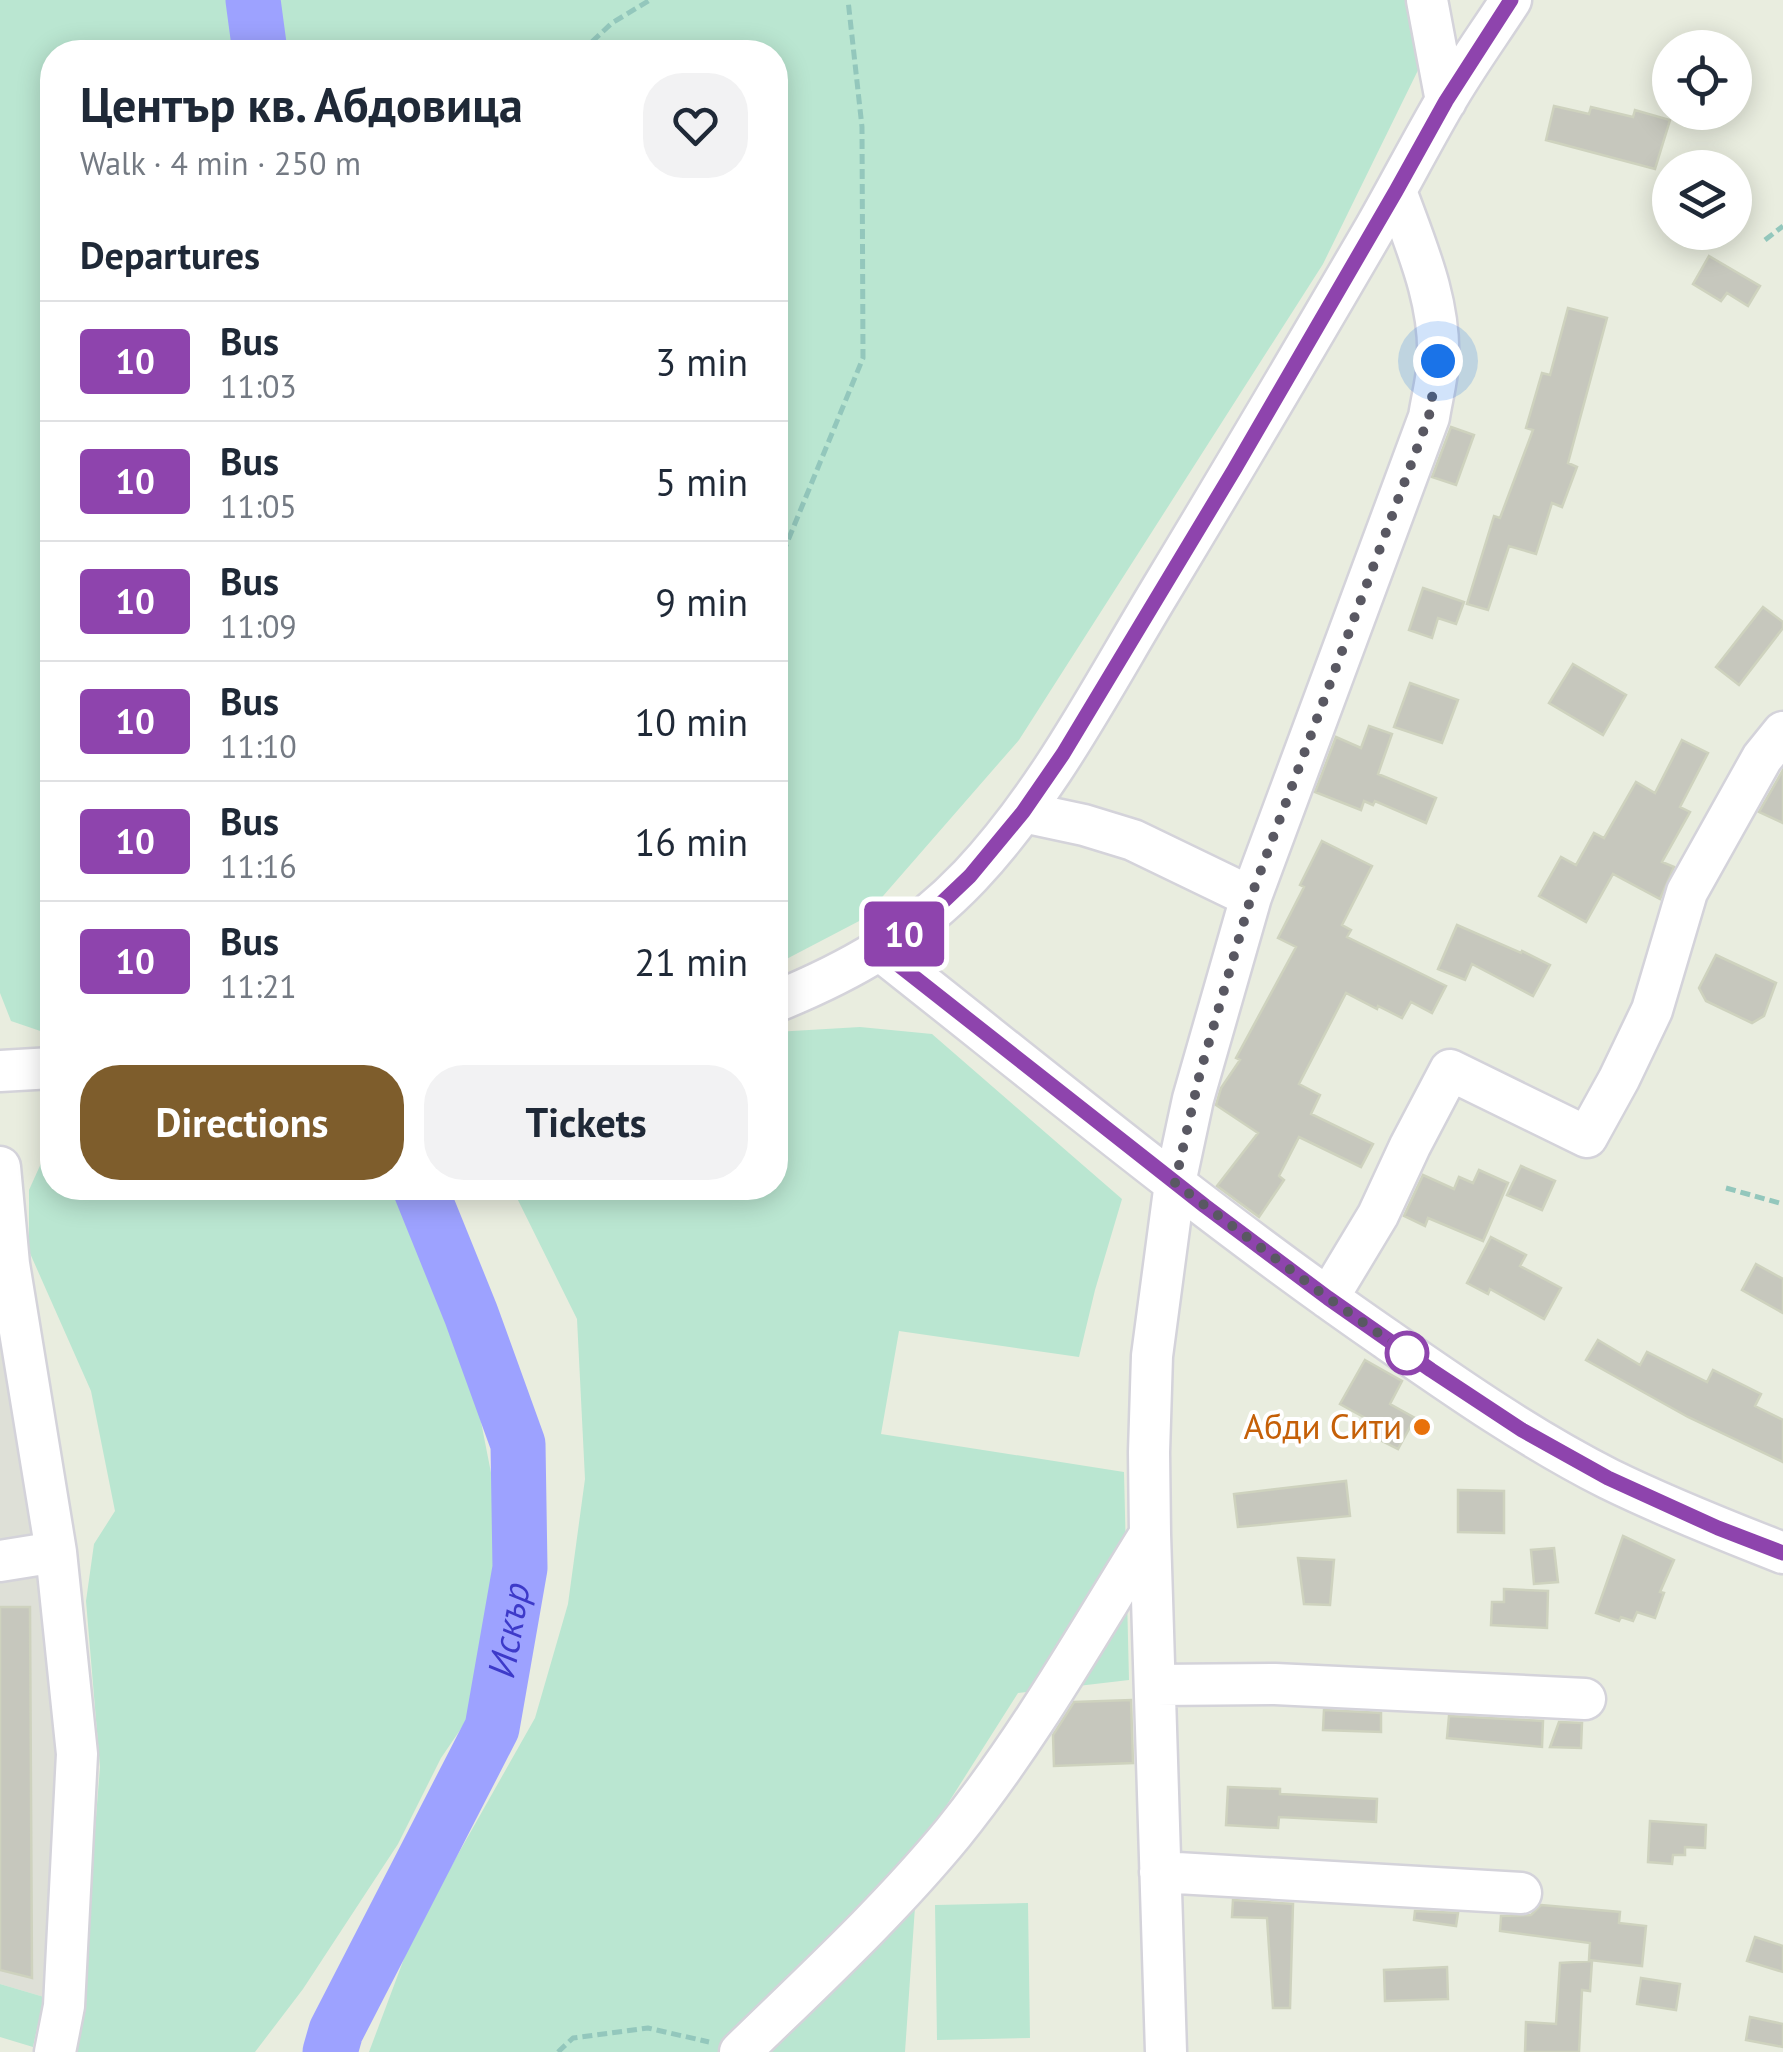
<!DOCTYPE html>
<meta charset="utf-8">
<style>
body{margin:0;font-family:"PT Sans",sans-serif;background:#f2f2f3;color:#1f2937;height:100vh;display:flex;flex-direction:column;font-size:38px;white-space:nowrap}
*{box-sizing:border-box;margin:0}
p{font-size:32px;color:#747a83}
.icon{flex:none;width:55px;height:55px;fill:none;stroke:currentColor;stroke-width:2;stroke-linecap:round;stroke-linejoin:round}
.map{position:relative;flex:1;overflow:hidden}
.drawer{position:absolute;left:40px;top:40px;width:748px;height:1160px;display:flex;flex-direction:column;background:#fff;border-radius:40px;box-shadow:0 5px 25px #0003}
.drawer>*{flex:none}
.badge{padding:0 20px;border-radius:8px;font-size:35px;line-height:65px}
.controls{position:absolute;left:1652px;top:30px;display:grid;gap:20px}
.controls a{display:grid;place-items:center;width:100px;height:100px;border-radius:50%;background:#fff;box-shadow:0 5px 25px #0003;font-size:50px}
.you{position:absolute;width:50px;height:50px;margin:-25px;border:8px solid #fff;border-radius:50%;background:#1a73e8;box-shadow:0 0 0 15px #1a73e833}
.map>.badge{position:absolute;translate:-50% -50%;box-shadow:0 0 0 5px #fff}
h2{padding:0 40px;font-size:38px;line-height:90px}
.round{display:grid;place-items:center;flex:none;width:105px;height:105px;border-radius:40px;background:#f2f2f3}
.headline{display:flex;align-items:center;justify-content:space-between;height:170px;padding:0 40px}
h1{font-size:48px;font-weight:700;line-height:75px}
.cta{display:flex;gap:20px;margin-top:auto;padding:20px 40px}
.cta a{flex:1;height:115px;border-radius:40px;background:#7e5d2c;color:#fff;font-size:40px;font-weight:700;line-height:115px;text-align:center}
.cta a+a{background:#f2f2f3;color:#1f2937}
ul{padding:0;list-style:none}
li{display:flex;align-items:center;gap:30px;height:120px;padding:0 40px;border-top:2px solid #e0e1e3}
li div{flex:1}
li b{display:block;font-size:38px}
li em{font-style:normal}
li .badge{min-width:110px;font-weight:700;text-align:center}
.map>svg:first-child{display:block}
</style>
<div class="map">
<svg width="1783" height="2052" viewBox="0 0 1783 2052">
<rect width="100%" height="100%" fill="#e9eddf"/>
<path fill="#dee0d7" d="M0 1315 46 1567 55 1756 44 1997 0 1984Z"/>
<path fill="#bae6d1" d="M0 0H1406L1423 60 1323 264 1019 740 863 919 775 965V52H52V1035L11 1021 0 993Z
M860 1027 932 1034 1122 1199 1095 1290 1079 1357 899 1331 881 1434 1124 1472 1129 1680 1018 1693 919 1849 905 2052H369L414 1932 535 1718 568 1604 585 1479 577 1319 512 1188H775V1032Z
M52 1139V1188H391L474 1386 503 1534 471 1714 441 1758 398 1844 303 1989 255 2052H73L81 2005 100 1767 86 1601 94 1544 115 1511 91 1391 29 1251V1190Z
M1028 1903 1030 2038 937 2040 935 1905Z
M0 1984 44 1997 33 2047 0 2037Z"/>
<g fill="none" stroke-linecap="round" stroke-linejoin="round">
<g stroke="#9da2ff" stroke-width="55">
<path d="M253 0 260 52"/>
<path id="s1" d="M330 2052 336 2031 492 1728 520 1568 518 1444 471 1314 420 1188"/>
</g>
</g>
<path fill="#c6c7bd" stroke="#ced2be" stroke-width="2.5" d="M1554 106 1589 114 1591 107 1633 117 1635 110 1670 120 1655 169 1546 140Z
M1709 256 1760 286 1748 306 1727 293 1721 301 1693 284Z
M1568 308 1607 318 1568 463 1577 467 1562 507 1552 503 1536 554 1509 546 1488 610 1467 604 1494 516 1500 518 1533 430 1526 428 1542 373 1550 375Z
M1451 427 1474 435 1456 485 1432 477Z
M1423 588 1464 602 1456 624 1438 618 1432 638 1409 630Z
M1763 607 1783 622V628L1739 685 1716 667Z
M1573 664 1626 695 1603 735 1549 703Z
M1410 683 1458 700 1442 743 1394 727Z
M1369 726 1392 734 1378 774 1436 798 1426 823 1375 801 1373 805 1364 801 1361 810 1315 792 1336 737 1361 748Z
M1682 740 1708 753 1680 807 1690 812 1662 862 1674 867 1660 899 1613 874 1586 922 1539 896 1561 857 1576 865 1594 833 1604 838 1636 782 1655 793Z
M1783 770V823L1759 812Z
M1322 841 1372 866 1342 925 1351 930 1347 937 1446 986 1432 1013 1411 1002 1402 1018 1378 1006 1377 1009 1346 993 1299 1084 1320 1095 1311 1114 1373 1144 1361 1167 1299 1137 1279 1176 1284 1180 1259 1217 1217 1186 1258 1133 1216 1105 1221 1088 1240 1060 1236 1058 1296 947 1278 938 1304 887 1300 885Z
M1457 925 1521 953 1522 951 1550 965 1533 996 1472 964 1465 980 1438 969Z
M1716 955 1776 983 1764 1016 1752 1023 1706 1001 1699 988Z
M1521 1166 1555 1181 1542 1210 1507 1195Z
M1479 1170 1508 1183 1483 1241 1428 1218 1425 1226 1404 1216 1423 1175 1454 1189 1459 1177 1473 1183Z
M1491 1237 1526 1255 1520 1266 1561 1288 1544 1319 1490 1289 1488 1294 1467 1283Z
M1756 1264 1783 1279V1313L1742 1290Z
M1598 1340 1640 1365 1647 1352 1707 1382 1713 1370 1761 1394 1755 1406 1783 1420V1462L1688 1417 1586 1360Z
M1365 1360 1402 1381 1390 1404 1415 1418 1398 1449 1372 1436 1378 1425 1340 1404Z
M1346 1481 1350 1516 1238 1527 1234 1494Z
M1458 1490 1504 1491V1533L1458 1532Z
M1623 1536 1674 1560 1660 1592 1664 1593 1655 1618 1637 1612 1633 1621 1621 1617 1619 1621 1596 1613Z
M1554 1548 1558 1582 1534 1584 1531 1550Z
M1298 1558 1334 1560 1330 1605 1304 1604Z
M1504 1589 1548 1591 1547 1628 1491 1625 1492 1602H1504Z
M0 1607H30L32 1978 0 1970Z
M1131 1700 1133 1763 1054 1766 1053 1735 1074 1702Z
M1324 1710 1381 1713V1732L1323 1730Z
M1449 1716 1543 1721 1542 1747 1447 1738Z
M1559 1722 1582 1723 1581 1748 1550 1747Z
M1228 1787 1280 1789V1794L1377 1799 1376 1822 1279 1817 1278 1828 1226 1825Z
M1650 1821 1706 1825 1705 1848 1685 1847V1855H1673L1672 1864 1648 1862Z
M1233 1900 1293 1904 1290 2008H1273L1267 1918 1232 1917Z
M1541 1905 1620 1912 1619 1923 1646 1926 1642 1966 1589 1960 1590 1943 1500 1931 1501 1916 1531 1915Z
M1415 1911 1458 1913 1456 1926 1414 1920Z
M1755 1937 1783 1946V1972L1747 1961Z
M1592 1961 1590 1991 1582 1990 1579 2052H1525L1526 2022 1556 2024 1560 1963Z
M1447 1967 1448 1999 1385 2001 1384 1970Z
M1641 1978 1680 1984 1676 2010 1637 2004Z
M1750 2017 1783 2024V2047L1746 2040Z"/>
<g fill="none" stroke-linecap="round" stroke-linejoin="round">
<defs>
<path id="minor" d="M1427 0 1446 101
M1023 812 1084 825 1133 840 1251 897
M881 951C1047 1082 1211 1218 1385 1338 1457 1388 1530 1439 1609 1479 1666 1507 1724 1530 1783 1553
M775 1002C851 971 913 936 970 876 1048 793 1101 689 1159 593 1232 472 1304 350 1375 228 1399 186 1421 143 1445 102 1465 67 1489 34 1511 0
M0 1071 52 1068
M0 1167 9 1264 56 1552 77 1754 64 2006 55 2052
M1328 1298 1378 1215 1410 1146 1450 1070 1587 1137 1619 1079 1652 1010 1687 892 1762 758 1783 732
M0 1561 56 1552
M1156 1685 1275 1684 1585 1699
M1160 1872 1521 1893
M740 2052C813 1981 888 1912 953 1833 1028 1740 1087 1635 1150 1534
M1166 2052 1150 1534 1149 1452 1152 1356 1175 1183 1193 1099 1251 897 1429 417C1432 398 1437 380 1438 361 1441 302 1416 246 1396 191"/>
</defs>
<use href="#minor" stroke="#d4d3da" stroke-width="45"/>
<path stroke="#93c7bc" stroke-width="5" stroke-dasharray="10 5" stroke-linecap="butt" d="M581 52 612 23 650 0
M1765 240 1783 226
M775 566 782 555 863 358 862 127 848 0
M1726 1188 1783 1204
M558 2052 573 2038 648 2028 709 2042"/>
<use href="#minor" stroke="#fff" stroke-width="40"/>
</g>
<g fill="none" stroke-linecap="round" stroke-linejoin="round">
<defs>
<path id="line" d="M1511 0 1446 101 1396 191 1234 470 1063 754 1023 812 970 876 930 914 881 951 1205 1206 1328 1298 1431 1370 1522 1430 1608 1478 1718 1528 1783 1553"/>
</defs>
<use href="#line" stroke="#fff" stroke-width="22"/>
<use href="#line" stroke="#8e44ad" stroke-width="15"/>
<path stroke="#595862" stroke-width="10" stroke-dasharray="0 18" d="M1407 1353 1328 1298 1175 1183 1200 1073 1251 897 1429 416 1438 361"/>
</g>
<circle fill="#fff" stroke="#8e44ad" stroke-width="5" cx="1407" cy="1353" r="20"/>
<circle fill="#e8710a" stroke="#fff" stroke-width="4" cx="1422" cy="1427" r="10"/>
<g text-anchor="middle" stroke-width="8" stroke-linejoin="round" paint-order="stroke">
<g font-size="35" fill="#c56008" stroke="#fff" text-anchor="end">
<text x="1402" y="1439">Абди Сити</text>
</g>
<g font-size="38" font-style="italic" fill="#3d3ac9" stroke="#fff">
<text dy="13" stroke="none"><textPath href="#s1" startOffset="462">Искър</textPath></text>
</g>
</g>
</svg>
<div class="controls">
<a><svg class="icon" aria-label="locate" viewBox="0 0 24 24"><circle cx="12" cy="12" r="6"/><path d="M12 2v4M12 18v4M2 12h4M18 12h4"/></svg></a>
<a><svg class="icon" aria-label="layers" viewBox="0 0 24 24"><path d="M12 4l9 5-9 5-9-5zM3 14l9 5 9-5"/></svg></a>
</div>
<div class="you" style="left:1438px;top:361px"></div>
<b class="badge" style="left:904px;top:934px;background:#8e44ad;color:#fff">10</b>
<section class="drawer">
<div class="headline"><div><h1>Център кв. Абдовица</h1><p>Walk · 4 min · 250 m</p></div><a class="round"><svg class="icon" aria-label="heart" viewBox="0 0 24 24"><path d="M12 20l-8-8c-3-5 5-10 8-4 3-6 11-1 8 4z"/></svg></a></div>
<h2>Departures</h2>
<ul>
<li><span class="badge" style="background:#8e44ad;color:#fff">10</span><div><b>Bus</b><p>11:03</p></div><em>3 min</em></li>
<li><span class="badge" style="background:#8e44ad;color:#fff">10</span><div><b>Bus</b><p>11:05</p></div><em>5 min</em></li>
<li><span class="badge" style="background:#8e44ad;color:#fff">10</span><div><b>Bus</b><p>11:09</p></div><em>9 min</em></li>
<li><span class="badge" style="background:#8e44ad;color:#fff">10</span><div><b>Bus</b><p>11:10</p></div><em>10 min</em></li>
<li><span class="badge" style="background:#8e44ad;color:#fff">10</span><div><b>Bus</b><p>11:16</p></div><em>16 min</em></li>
<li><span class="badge" style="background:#8e44ad;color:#fff">10</span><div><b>Bus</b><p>11:21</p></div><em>21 min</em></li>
</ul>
<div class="cta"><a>Directions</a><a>Tickets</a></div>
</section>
</div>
